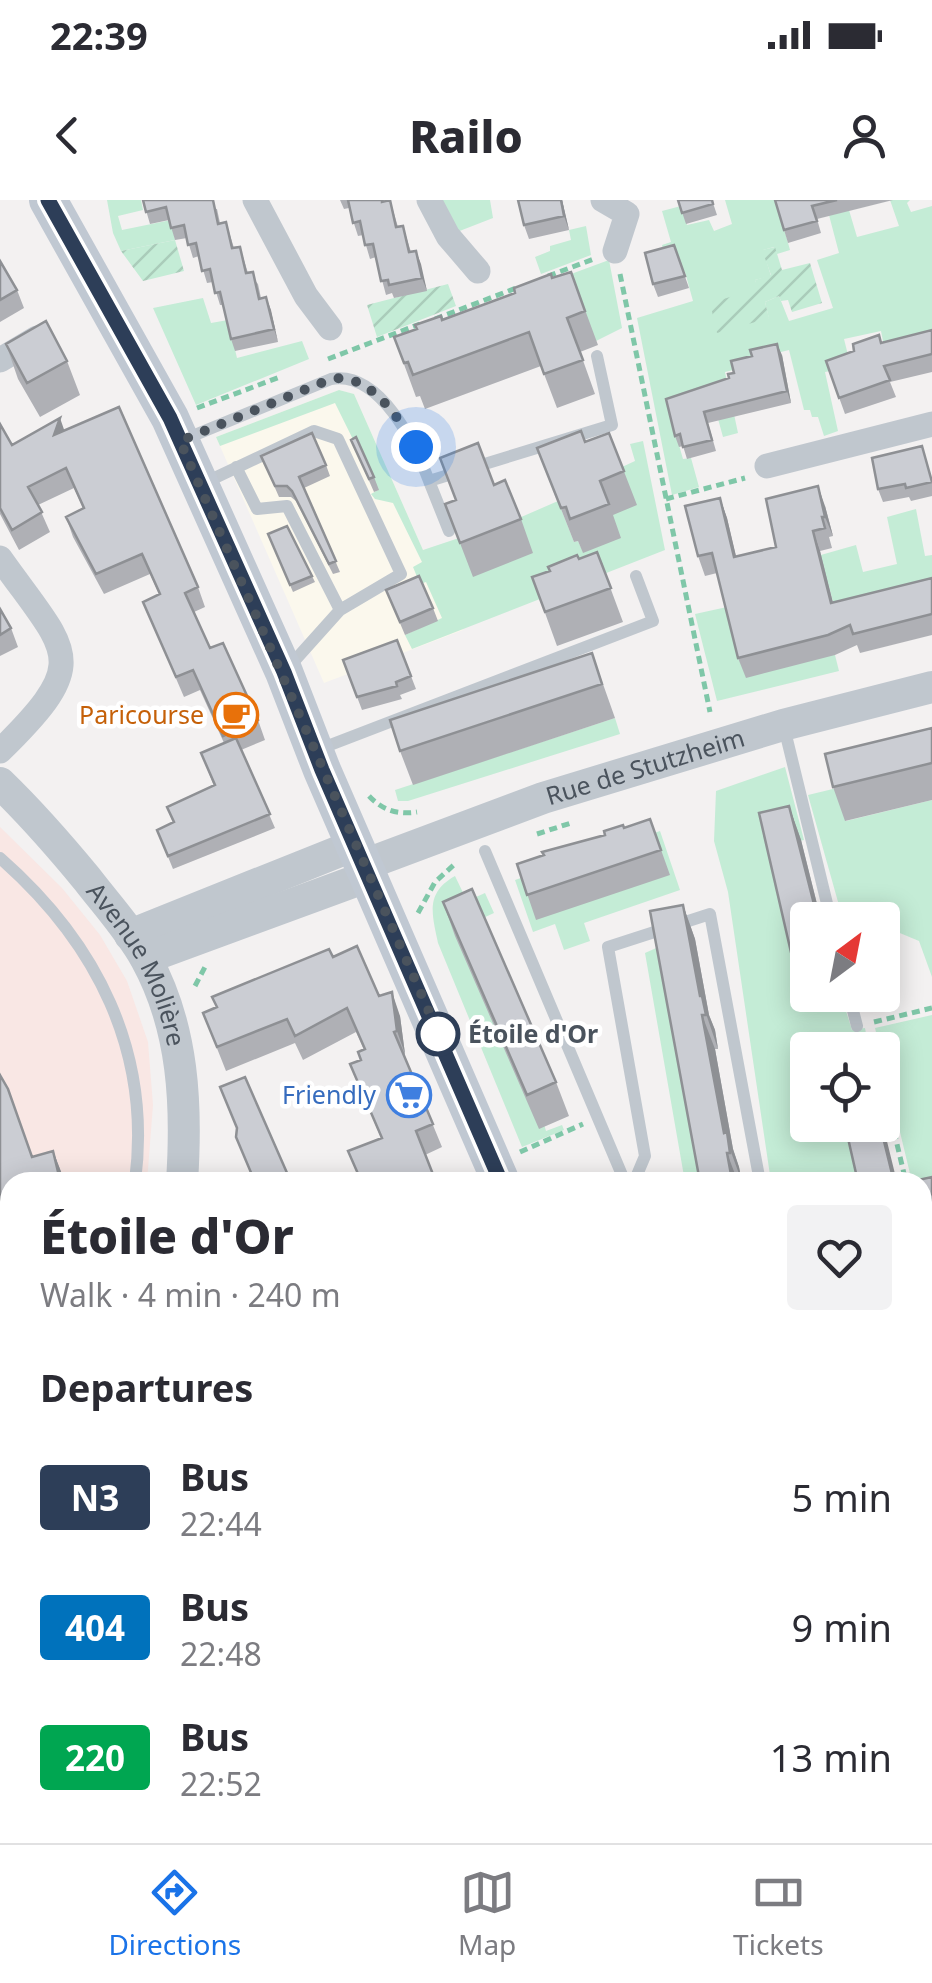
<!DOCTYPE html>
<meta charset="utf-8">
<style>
body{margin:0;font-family:"Noto Sans",sans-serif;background:#f2f2f3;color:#2b2b33;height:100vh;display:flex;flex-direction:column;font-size:38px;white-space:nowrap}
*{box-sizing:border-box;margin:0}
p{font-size:32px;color:#7c7c81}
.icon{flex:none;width:55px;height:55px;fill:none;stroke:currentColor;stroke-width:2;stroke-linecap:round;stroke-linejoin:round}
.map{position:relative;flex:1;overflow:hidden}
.panel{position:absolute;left:0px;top:972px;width:932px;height:672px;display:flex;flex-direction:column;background:#fff;border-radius:30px 30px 0 0;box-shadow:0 5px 25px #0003}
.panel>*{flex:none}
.badge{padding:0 20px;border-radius:8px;font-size:35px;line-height:65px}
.needle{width:65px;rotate:32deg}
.controls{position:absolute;left:790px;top:702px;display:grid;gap:20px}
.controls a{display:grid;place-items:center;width:110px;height:110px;border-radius:10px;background:#fff;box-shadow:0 5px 25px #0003;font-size:50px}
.you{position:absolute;width:50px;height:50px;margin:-25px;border:8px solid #fff;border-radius:50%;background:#1a73e8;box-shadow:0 0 0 15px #1a73e833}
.map>.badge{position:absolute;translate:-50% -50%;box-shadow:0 0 0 5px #fff}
h2{padding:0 40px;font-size:38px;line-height:90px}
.round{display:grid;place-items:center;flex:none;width:105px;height:105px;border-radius:10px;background:#f2f2f3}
.summary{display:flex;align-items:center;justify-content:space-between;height:170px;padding:0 40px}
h1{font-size:48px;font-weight:800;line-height:75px}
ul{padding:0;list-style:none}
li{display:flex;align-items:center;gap:30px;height:130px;padding:0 40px}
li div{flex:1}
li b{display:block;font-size:38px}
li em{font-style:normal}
li .badge{min-width:110px;font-weight:700;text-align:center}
.status{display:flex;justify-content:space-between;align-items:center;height:70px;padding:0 50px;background:#fff;direction:ltr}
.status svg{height:28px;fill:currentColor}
header{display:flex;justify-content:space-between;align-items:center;height:130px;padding:0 40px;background:#fff;font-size:45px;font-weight:800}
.tabs{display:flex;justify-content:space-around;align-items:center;height:140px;border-top:2px solid #e1e1e2;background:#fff;font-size:28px;color:#7c7c81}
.tabs a{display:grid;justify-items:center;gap:5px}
.tabs .on{color:#1a73e8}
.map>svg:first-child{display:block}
</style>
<div class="status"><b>22:39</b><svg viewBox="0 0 49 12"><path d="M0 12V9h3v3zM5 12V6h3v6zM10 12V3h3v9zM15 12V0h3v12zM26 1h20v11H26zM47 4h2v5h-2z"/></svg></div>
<header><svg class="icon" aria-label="back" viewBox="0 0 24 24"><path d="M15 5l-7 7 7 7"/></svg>Railo<svg class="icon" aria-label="person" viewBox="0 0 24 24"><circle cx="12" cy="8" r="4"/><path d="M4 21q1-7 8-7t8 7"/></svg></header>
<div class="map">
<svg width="932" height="1643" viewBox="0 0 932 1643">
<defs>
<pattern id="garden-furrows" width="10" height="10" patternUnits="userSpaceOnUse" patternTransform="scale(2.5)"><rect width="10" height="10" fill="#c4ecd6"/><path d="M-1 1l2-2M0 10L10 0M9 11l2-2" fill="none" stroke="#aaccba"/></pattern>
</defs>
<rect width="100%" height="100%" fill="#f3f1f1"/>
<path fill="#fbf8ed" d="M339 190 354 194 423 350 430 348 463 430 324 483 216 237Z"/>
<path fill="#f9e7e4" d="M0 627 62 688 100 735 127 781 148 842 153 905 147 982H10V1635H50L44 1643H0Z"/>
<path fill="#c4ecd6" d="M107 0H141L143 10 118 16 122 30 171 20 175 40 121 51 113 33Z
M441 0H490L493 18 457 32Z
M725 0H781L777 3 790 50 777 54 774 47 763 50 771 76 755 80 769 119 765 102 779 96 789 121 833 108 817 60 839 53 825 0H846L857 37 899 26 890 0H910L907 3 911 12 932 6V139L919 142 916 133 885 151 881 131 844 139 851 167 825 172 838 231 824 236 818 217H812L810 210H804L789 150 753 159 754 165 725 172 738 233 723 237 715 208 666 200 683 259 691 258 699 287 672 295 637 118 693 101 685 72 666 61 662 45 671 42 662 11 681 6 687 25 709 20 714 31 732 24Z
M586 26 591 55 541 74 535 57 550 51V46L571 40 569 30Z
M609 60 622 128 596 141 416 131Z
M203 98 211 123 228 120 237 158 302 141 309 159 196 205 153 108Z
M339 190 354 194 423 350 519 318 558 301 574 342 578 341 583 352 612 315 622 267 635 261 630 244 643 241 665 350 412 449 405 435 442 418 426 382 420 384 413 367 422 362 393 303 375 299 371 294 378 290 335 203 220 246 216 237Z
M916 309 925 356 932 355V379L833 402 828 383 782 366 856 345 863 372 897 364 887 317Z
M727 407 835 455 839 471 717 501 695 414Z
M615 518 620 534 408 601H398L395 590Z
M785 567 804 640 772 647 808 795H841L852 830 865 828 869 850H808V925H860L862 982H771L728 692 714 641 716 591Z
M837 588 846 621 932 600V777L919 741 883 726 882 720H867L840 709 808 595Z
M660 631 680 690 584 723 590 741 564 750 555 724 533 732 515 680Z
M455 676 467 701 485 693 494 713 483 718 546 931 562 925 564 930 522 947 438 743C432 714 425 693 455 676Z
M663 745 706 982H685L645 753Z
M932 815V1007L923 1008 922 982H912L875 828Z"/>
<path fill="url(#garden-furrows)" d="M175 40 184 71 143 81 121 51Z
M775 47 782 70 810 63 822 103 792 112 788 100 781 101 779 96 765 102 769 118 717 133 710 103 757 89 755 80 771 75 762 50Z
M448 84 456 106 377 137 367 105Z
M932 1140V1312L923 1320V1146Z"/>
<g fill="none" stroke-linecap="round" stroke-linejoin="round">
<path stroke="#7fc7a8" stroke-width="5" stroke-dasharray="8 5" stroke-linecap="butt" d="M620 74 710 512
M548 76 594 59
M435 119 519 87
M328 159 420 124
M197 208 280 177
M666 299 745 278
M369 596C382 610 398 615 417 612
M537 634 574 622
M418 713 435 682 456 663
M195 786 205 767
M874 822 932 808
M872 836 875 850
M882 881 906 982
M520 952 583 924
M922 1053 932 1087
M922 1451 932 1443
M91 1643 92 1635
M212 1643 218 1635"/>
<path stroke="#c0c7ce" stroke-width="12" d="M185 239 331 179C380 170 415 244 429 281L612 225 597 156
M236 267 257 309 287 306 340 410 288 468
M429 281 449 331
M204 283 314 231 338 239 401 374 340 410
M784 527 831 720
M317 550 653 421 636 376
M485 651 625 982
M0 658C97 743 152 852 135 982
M849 795 857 826
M634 982 645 956 608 747 710 714 760 982
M0 1154 10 1155
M0 1409 10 1414
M0 1557 10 1539
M922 1614 932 1625
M571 1643 576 1635"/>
<path stroke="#c0c7ce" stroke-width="25" d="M255 0 306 96 330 128
M429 0 448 36 478 71
M603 0 627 14 615 51
M0 160 37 138
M767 266 932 224
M0 358C68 454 94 459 0 551
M922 1128 932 1122"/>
<g stroke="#c0c7ce" stroke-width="32">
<path id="s1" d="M0 583C31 613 59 645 87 679 107 705 130 730 146 759 184 828 187 906 182 982"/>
<path id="s2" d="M364 665 543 598 783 525 932 487"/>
<path d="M130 735 355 645"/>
<path d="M146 758 369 676"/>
<path d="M133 1643 134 1635"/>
<path d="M254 1643 260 1635"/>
</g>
<path stroke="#c0c8d2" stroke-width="38" d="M48 0 170 218 284 472 322 570 501 982
M742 1635 746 1643"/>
<path stroke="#b3b6ba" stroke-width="8" d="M922 1371 932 1363
M922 1391 932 1383
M666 1643 673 1635"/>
</g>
<path fill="#afb0b5" d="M143 0 217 9 220 23 226 22 234 48 240 47 248 73 258 84 261 98 266 97 278 142 235 151 231 139 223 105H220L213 82 207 83 199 56 193 58 187 38 175 40 169 20 150 24Z
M340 0H384V2L390 0 398 27 403 26 411 52 416 51 427 91 394 98 392 93 386 95 376 57 370 59 363 35 358 36 349 8 344 9Z
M562 0 569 30 529 39 524 25Z
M678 0H712L717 15 686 24Z
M775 0H893L817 19 821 33 788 43Z
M674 45 689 88 658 97 653 84Z
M0 61 17 90 24 108 0 122Z
M571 72 598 145 580 152 595 194 557 208 541 166 425 209 420 196 416 197 394 137Z
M932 130V172L890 182 896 197 845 214 826 161 882 142Z
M6 144 67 161 80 195 40 217 18 179Z
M782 155 791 203 708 223 716 251 687 259 683 246 679 247 675 236 734 173Z
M0 224 12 245 64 231 198 387 205 407 194 412 210 448 258 520 265 540 241 550 275 628 173 669 157 630 173 623 167 607 214 586 201 553 224 543 200 490 184 497 143 402 159 394 150 374 104 394 73 337 66 317 83 308 74 288 38 305 50 332 19 350 0 314Z
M609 233 637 305 613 315 621 338 583 353 578 341 574 342 537 248 585 242Z
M351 240 374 277 379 290 374 292Z
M261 256 326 265 330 276 304 288 340 372 333 374 296 301 291 297H279Z
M440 258 521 319 533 353 473 377 445 304 456 300Z
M932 277V296L911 301 909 297 883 302 878 289Z
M720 298 727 318 736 357 776 347 825 306 833 336 829 337 832 348 820 351 833 403 932 378V435L860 453 857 445 835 455 746 478 738 458 717 373 705 376 698 356Z
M268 334 312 376 315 382 293 392Z
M597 352 623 422 557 446 532 377Z
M386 390 433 408 438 421 405 435Z
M0 409 11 428 18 447 0 456Z
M397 440 416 489 400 495 402 499 362 510 343 460Z
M592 453 615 518 413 585 400 551Z
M932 528V600L845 621 833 587Z
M789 606 801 640 821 720H808V794L805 795 793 761Z
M650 619 670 675 536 720 517 664Z
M443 702 556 882 569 916 539 929 455 736Z
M683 705 695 739 709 815 715 830 718 849H715L733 949 739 967 742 982H700Z
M333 757 400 816 405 854 404 855 442 947 425 955 358 976 348 951 381 938 350 864 361 860 364 850 356 832 303 860 295 843 226 871 203 813Z
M0 875 32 957 53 951 65 982H10V1133H0Z
M922 982 932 1001V1030L922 1032Z
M0 1171 10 1172V1243L0 1242Z
M10 1248V1337L0 1336V1291H5Z
M922 1485 928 1492 932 1489V1564L922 1552Z
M433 1635H529L530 1639 528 1643H443Z"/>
<path fill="#8e9094" d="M561 0H562L569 30 564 16Z
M416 51 421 64 427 91 422 78Z
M266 97 271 110 278 142 274 129Z
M777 144 782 155 791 203 787 191Z
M60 218 67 238 54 235Z
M818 286 825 306 833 336 825 317Z
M720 298 727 318 741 377 734 357Z
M813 331 820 351 838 423 831 403Z
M789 606 801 640 821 720H818Z
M683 705 695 739 709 815 715 830 718 849 700 796Z
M392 792 400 816 405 854 397 831Z
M702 815 715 849 733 949 739 967 742 982 724 933Z
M882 921 897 982H894L880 925H882Z
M53 951 65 982H62L59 976Z
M727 953 738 982H733L732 980Z
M497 1635H529L530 1639 528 1643H490Z"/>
<path fill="#cbcdd3" stroke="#8e9094" stroke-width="2.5" d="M143 0H213L218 24 226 22 232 48 240 47 246 73 253 72 259 99 266 97 274 129 231 139 220 92 215 93 210 69 202 71 196 43 188 45 184 25 171 28 166 7 146 12Z
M348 0H382V2L390 0 396 27 403 26 409 52 416 51 422 78 389 85 388 80 381 81 373 44 365 45 360 21 353 23Z
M518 0H561L564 16 524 25Z
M678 0H712L713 4 682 13Z
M775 0H837L812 6 817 21 784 30Z
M674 45 685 76 653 84 645 53Z
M0 61 17 90 0 100Z
M571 72 585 111 567 118 583 160 544 174 529 132 413 175 408 162 404 163 394 137 417 129 415 125 441 116 442 120 515 93 514 88 551 74 552 78Z
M46 121 67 161 27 183 6 144Z
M932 130V154L884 166 890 180 839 198 826 161 854 151 853 144 879 135 881 143Z
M777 144 787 191 704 212 712 240 683 247 680 234 675 236 666 199 729 178 728 174 734 173 731 161 752 156 750 150Z
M119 207 198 387 185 393 210 448 223 443 258 520 223 536 193 470 176 477 143 402 160 394 142 354 96 374 66 317 84 308 66 268 28 287 42 312 12 330 0 308V224L12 245 60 218 54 235Z
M581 231 585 242 609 233 624 271 600 281 609 304 570 319 566 307 561 308 537 248Z
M312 233 326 265 299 277 336 361 329 364 292 291 287 286H275L261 256Z
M356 237 374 277 369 279 351 240Z
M478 243 494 285 505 280 521 319 460 343 445 304 456 300 440 258Z
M922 246 932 282 906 288 905 284 878 289 872 258Z
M818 286 825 317H822L825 328 813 331 831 403 932 378V414L853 434 850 425 828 435 738 458 712 353 698 356 685 306 720 298 734 357 776 347 766 299Z
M287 326 312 376 290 385 268 334Z
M597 352 611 388 545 412 532 377 550 371 548 367 577 355 579 359Z
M419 376 433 408 400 422 386 390Z
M0 409 11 428 0 435Z
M397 440 411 476 396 482 397 486 357 497 343 460Z
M592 453 602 484 400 551 390 520Z
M932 528V563L833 587 825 554Z
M236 538 270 614 168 656 157 630 174 622 167 607 215 585 201 553Z
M789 606 818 720H808V757L793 761 759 613Z
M650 619 661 650 527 695 517 664 544 655 542 652 605 635 604 631 623 625 624 628Z
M472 689 556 882 527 895 443 702Z
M683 705 700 796H702L706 815H702L724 933 727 932 730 953H727L732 980 719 982H700L650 711Z
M357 746 379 796 392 792 397 831 394 832 433 924 416 931 436 982H343L359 976 348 951 382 938 350 864 361 860 358 852 365 849 347 808 295 836 287 819 217 847 203 813 217 807 212 797 329 749 333 757Z
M0 875 8 889 32 957 53 951 59 976 38 981V982H10V1100L0 1099Z
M245 877 291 982H255L236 937 237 928 220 887Z
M845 925H880L894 982H858Z
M932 977V1001L922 1003V982H909Z
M0 1171 10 1172V1237L0 1236Z
M10 1248V1330H0V1291H5Z
M922 1485 928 1492 932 1489V1549L922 1537Z
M295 1635H326L336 1643H289Z
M464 1635H497L490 1643H474Z
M845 1635H888L889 1638 896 1635 900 1643H839L837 1639Z"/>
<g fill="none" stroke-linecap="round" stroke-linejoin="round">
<defs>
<path id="line" d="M48 0 170 218 284 472 322 570 501 982"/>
</defs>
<use href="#line" stroke="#fff" stroke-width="22"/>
<use href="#line" stroke="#2d3e58" stroke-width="15"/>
<path stroke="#4a535d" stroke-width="10" stroke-dasharray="0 18" d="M416 247C399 218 369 172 331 179L180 241 440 837 438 834"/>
</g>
<defs>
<symbol id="cafe-ring" viewBox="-11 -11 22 22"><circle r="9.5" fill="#fff" stroke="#e8710a" stroke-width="1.5"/><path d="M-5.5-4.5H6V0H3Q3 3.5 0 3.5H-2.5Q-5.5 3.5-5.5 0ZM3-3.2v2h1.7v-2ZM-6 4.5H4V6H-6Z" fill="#e8710a"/></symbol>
<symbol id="supermarket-ring" viewBox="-11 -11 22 22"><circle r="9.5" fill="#fff" stroke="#3f7fe0" stroke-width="1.5"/><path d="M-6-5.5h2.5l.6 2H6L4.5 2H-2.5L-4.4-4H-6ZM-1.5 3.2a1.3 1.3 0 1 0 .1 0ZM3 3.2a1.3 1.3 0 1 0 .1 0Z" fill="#3f7fe0"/></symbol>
</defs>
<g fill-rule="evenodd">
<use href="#cafe-ring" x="211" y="490" width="50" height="50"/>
<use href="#supermarket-ring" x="384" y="870" width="50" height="50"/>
</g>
<circle fill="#fff" stroke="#2d3e58" stroke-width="5" cx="438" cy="834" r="20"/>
<g text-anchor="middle" stroke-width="9" stroke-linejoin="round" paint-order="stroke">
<g font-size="25" fill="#c56008" stroke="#fff" text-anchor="end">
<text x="204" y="524">Paricourse</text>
</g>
<g font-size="25" fill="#4a535d" stroke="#fff">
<text dy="9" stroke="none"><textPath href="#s2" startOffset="298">Rue de Stutzheim</textPath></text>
<text dy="9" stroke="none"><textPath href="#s1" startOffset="230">Avenue Molière</textPath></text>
</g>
<g font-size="25" font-weight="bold" fill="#4a535d" stroke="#fff" text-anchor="start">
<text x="468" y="843">Étoile d'Or</text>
</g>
<g font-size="25" fill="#366cbe" stroke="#fff" text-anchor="end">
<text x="376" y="904">Friendly</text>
</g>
</g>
</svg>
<div class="controls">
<a><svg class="needle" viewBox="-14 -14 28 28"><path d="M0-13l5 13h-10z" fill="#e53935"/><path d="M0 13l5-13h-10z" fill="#7c7c81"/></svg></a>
<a><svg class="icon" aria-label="locate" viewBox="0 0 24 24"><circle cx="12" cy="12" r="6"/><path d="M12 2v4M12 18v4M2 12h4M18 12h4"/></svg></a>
</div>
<div class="you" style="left:416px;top:247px"></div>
<section class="panel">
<div class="summary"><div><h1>Étoile d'Or</h1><p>Walk · 4 min · 240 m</p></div><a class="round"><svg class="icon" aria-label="heart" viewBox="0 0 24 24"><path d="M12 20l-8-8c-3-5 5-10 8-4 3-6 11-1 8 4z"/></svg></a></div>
<h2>Departures</h2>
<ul>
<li><span class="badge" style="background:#2d3e58;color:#fff">N3</span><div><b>Bus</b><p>22:44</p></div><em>5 min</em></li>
<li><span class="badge" style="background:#0072bc;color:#fff">404</span><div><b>Bus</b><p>22:48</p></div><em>9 min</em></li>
<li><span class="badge" style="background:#00a651;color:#fff">220</span><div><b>Bus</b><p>22:52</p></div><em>13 min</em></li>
</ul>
</section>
</div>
<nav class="tabs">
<a class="on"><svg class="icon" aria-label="directions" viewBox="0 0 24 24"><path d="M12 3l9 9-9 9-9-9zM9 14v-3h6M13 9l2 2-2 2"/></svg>Directions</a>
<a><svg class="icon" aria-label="map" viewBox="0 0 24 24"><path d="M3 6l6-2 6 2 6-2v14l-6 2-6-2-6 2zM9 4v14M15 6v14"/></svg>Map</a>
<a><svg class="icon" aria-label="tickets" viewBox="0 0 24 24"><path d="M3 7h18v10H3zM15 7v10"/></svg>Tickets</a>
</nav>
